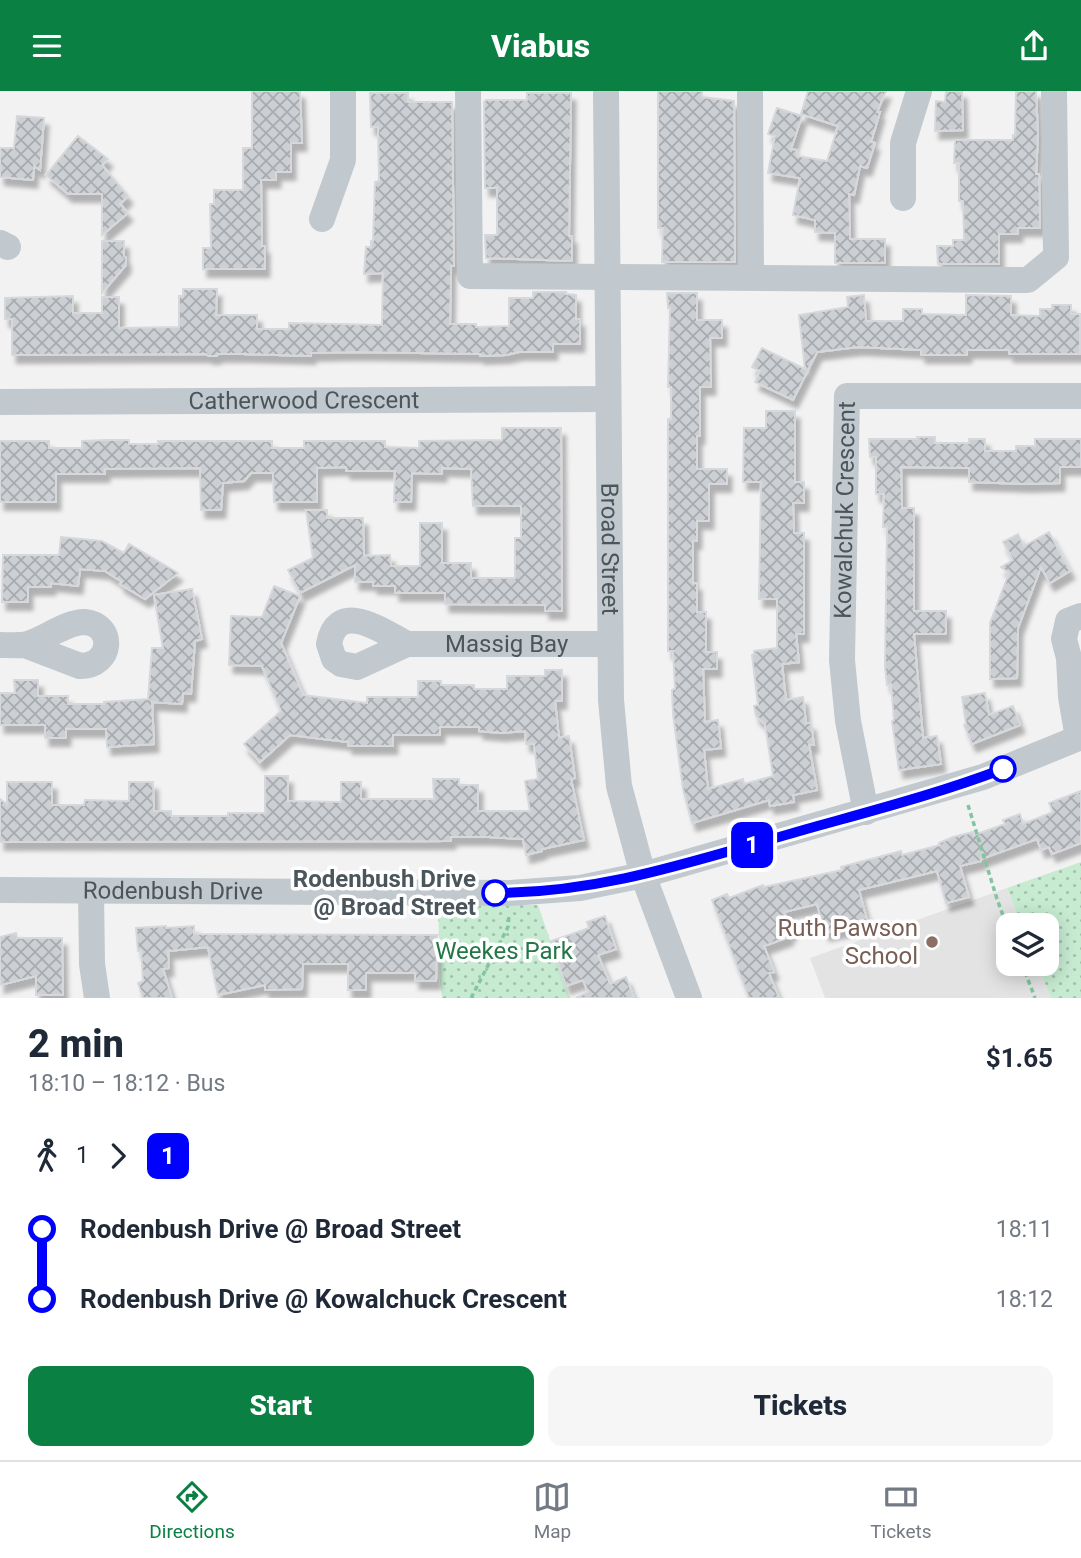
<!DOCTYPE html>
<meta charset="utf-8">
<style>
body{margin:0;font-family:Roboto,sans-serif;background:#f6f6f7;color:#1f2937;height:100vh;display:flex;flex-direction:column;font-size:26px;white-space:nowrap}
*{box-sizing:border-box;margin:0}
p{font-size:23px;color:#747a83}
.icon{flex:none;width:38px;height:38px;fill:none;stroke:currentColor;stroke-width:2;stroke-linecap:round;stroke-linejoin:round}
.map{position:relative;height:907px;overflow:hidden}
.panel{display:flex;flex-direction:column;background:#fff;flex:1}
.panel>*{flex:none}
.badge{padding:0 14px;border-radius:10px;font-size:24px;line-height:46px}
.controls{position:absolute;left:996px;top:822px;display:grid;gap:14px}
.controls a{display:grid;place-items:center;width:63px;height:63px;border-radius:14px;background:#fff;box-shadow:0 4px 18px #0003;font-size:35px}
.map>.badge{position:absolute;translate:-50% -50%;box-shadow:0 0 0 4px #fff}
.legs{display:flex;align-items:center;gap:10px;height:77px;padding:0 28px;font-size:23px}
.legs p{margin-inline-start:auto}
.summary{display:flex;align-items:center;justify-content:space-between;height:119px;padding:0 28px}
h1{font-size:38px;font-weight:800;line-height:52px}
.button{display:flex;gap:14px;margin-top:auto;padding:14px 28px}
.button a{flex:1;height:80px;border-radius:14px;background:#0b8043;color:#fff;font-size:28px;font-weight:800;line-height:80px;text-align:center}
.button a+a{background:#f6f6f7;color:#1f2937}
ul{padding:0 28px;list-style:none}
li{display:flex;align-items:center;gap:24px;height:70px;font-size:26px}
li i{display:grid;place-items:center;width:10px;height:100%;margin:0 9px;background:currentColor}
li i::after{content:'';width:18px;height:18px;margin:-9px;border:5px solid;border-radius:50%;background:#fff}
li p{margin-inline-start:auto}
li:first-child i{background:linear-gradient(#0000 50%,currentColor 0)}
li:last-child i{background:linear-gradient(currentColor 50%,#0000 0)}
header{display:flex;justify-content:space-between;align-items:center;height:91px;padding:0 28px;background:#0b8043;color:#fff;font-size:32px;font-weight:800}
.dock{display:flex;justify-content:space-around;align-items:center;height:98px;border-top:2px solid #e0e1e3;background:#fff;font-size:19px;color:#747a83}
.dock a{display:grid;justify-items:center;gap:4px}
.dock .active{color:#0b8043}
.map>svg:first-child{display:block}
</style>
<header><svg class="icon" aria-label="menu" viewBox="0 0 24 24"><path d="M4 6h16M4 12h16M4 18h16"/></svg>Viabus<svg class="icon" aria-label="share" viewBox="0 0 24 24"><path d="M12 15V3M7 8l5-5 5 5M5 13v7h14v-7"/></svg></header>
<div class="map">
<svg width="1081" height="907" viewBox="0 0 1081 907">
<defs>
<pattern id="park-dots" width="8" height="8" patternUnits="userSpaceOnUse" patternTransform="scale(1.75)"><rect width="8" height="8" fill="#c6ebd1"/><path d="M2 2h.1M6 6h.1" fill="none" stroke="#a3c1ad" stroke-width="1.8" stroke-linecap="round"/></pattern>
<pattern id="building-cross-hatch" width="8" height="8" patternUnits="userSpaceOnUse" patternTransform="scale(1.75)"><rect width="8" height="8" fill="#cccfd3"/><path d="M0 0l8 8M0 8l8-8" fill="none" stroke="#a8abae"/></pattern>
<filter id="shadow"><feDropShadow dx="4.5" dy="8" stdDeviation="2" flood-color="#0004"/></filter>
</defs>
<rect width="100%" height="100%" fill="#f3f2f2"/>
<path fill="#e4e3e3" d="M1007 797 1022 835H1008V873H1037L1051 907H825L810 867Z"/>
<path fill="url(#park-dots)" d="M1081 771V907H1051L1037 873H1046V835H1022L1007 797Z
M438 814H538L570 907H442L440 892Z"/>
<path fill="url(#building-cross-hatch)" stroke="#d6d8dc" stroke-width="2" filter="url(#shadow)" d="M252 0H300L302 52H291V81H276V89H261L262 155H265V178H203V157H211L210 113H214V99H243V57H252Z
M658 0H702V6L734 10 735 171H662L663 137H658Z
M808 0H886L877 21H880L871 51 875 52 867 77 860 75 854 104 849 103 850 148H885V172H835V142L815 141V129L793 124 800 87 768 82 775 45 768 43 777 17 802 25 791 58 797 59V65L827 70 838 35 801 23Z
M946 0H962L963 39 935 40 936 10 945 11Z
M1016 0H1036L1038 44 1036 83H1039L1040 137H1018V143H999V173H938L937 155H953V149H964L963 110H959V72H954L955 49H1013V44H1015Z
M370 2H408V11H452L454 175H451L450 233H476V236L509 235V207H533V201H566V203L576 204V228H580V253H553V261H519L506 264 480 265V263L357 261 311 262V265L243 263H218L216 265H209L206 263 12 264V228H5V207L73 205V222H102V206H119V237L179 236V205H183V198H217L216 224H257V238H289V232L382 234 383 182 364 183 366 156H371V150H373L375 91 379 90 378 36H371Z
M527 2H571L569 145H572V170L486 167 485 144H497V97H485L484 11 486 9H527Z
M17 25 44 27 40 79 34 75 33 89 0 86V57H14Z
M78 45 108 68 102 74 128 105 120 113 128 122 102 144V103H68L46 84Z
M102 150H124V165L126 167V174L102 202Z
M667 202H697V229H722V247H710L711 296H700V345H697V378H727V393H709V430H697V450H693V492H697V521H706V561H717V578H703L705 631 718 629 721 657 704 659 708 698 743 688 744 693 773 685 765 633 756 625 754 615 758 614 752 564 754 563V560L777 557V508H759L761 391H743L744 337H766V320H795V391H804V412H793L794 442H804V543H796L799 571 782 573 786 609 803 606 806 632H811L814 654H809L817 699 793 704 794 711 770 715 769 709 692 732 683 698 673 623 672 599 675 598 673 560H668V328H671V296H668L670 217H668Z
M864 204 866 230H903V218H922V223L966 224V204L1011 205V224L1040 225V218H1052V214H1071V223H1080V263H1009V259H967V264H921V259L858 256 817 261 793 309 755 291 760 280 752 276 762 257 805 278 799 224 848 216 847 206Z
M502 337H561L562 520H545V514L445 513V502H395V495H373V491H355V474L300 502 288 479 313 467 306 419H327V427H363L364 465 390 464 391 475H420V432H442V472H471V487H515V447H521V415H473L471 378 442 377V383L412 382 411 411H394L395 380H346V376L317 377V411H274L273 382H251L244 390 223 392 221 419H201L200 377 105 378V383H56V411H0V350H49V357H82V350L108 349H129V353H158V350H272V357H304V350H385V356L419 357V350L502 349Z
M917 346H935V352H969V348H985V360H1016V355H1035V348H1081V376H1060V392L1026 393 969 391V377L901 376 902 417H914V520H946V543H914L923 647 937 645 941 673 899 679 892 630 894 629 891 593 887 594 885 576 887 436H883L884 403H876V366H870L869 348H917Z
M1049 441 1070 480 1050 492 1041 476 1018 537 1017 587 990 588V532L1009 482 1001 476 1013 469 1003 451 1018 443 1024 455Z
M61 446 102 450 124 462 129 453 178 482 145 508 120 493 122 491 105 480 80 478 78 495 51 492V496H28V511H2L3 464H59Z
M274 495 300 505 281 552 303 604 367 612V606H418V590H441V594H474V598H507V585H545V579H562V610H555L559 647 569 645 575 687 571 688 584 749 542 758V760L526 764 523 748 489 746H451V750L0 751V708L7 713V691H52V714H84L85 709 129 710V691H153L154 720H171V725H228V722H265V685H288V710L341 711V691H361V708H434L433 688H459V694H478V720H530L525 690 538 688 534 653H526L525 640 501 642 479 640V636H440V644H393V655H348V651L290 644 260 671 244 653 281 620 262 575 229 574 231 525 262 526Z
M192 498 202 548 195 550 191 603 183 602 182 613 152 611 154 653 107 656 106 638H66V647H45V634H0V602H15L14 589H38V605H68V613H104V611L148 608 152 557H163L154 504Z
M985 602 989 624 1013 615 1020 634 972 653 964 634 966 633 962 606Z
M1081 700V752L1052 763 1049 756 1041 759 1037 748 981 768V770L960 775 969 806 946 812 937 780 859 799 868 833 825 842 817 813 784 821 792 841 787 843 789 846 764 855 774 881 769 882 779 907H749L712 809 727 803 729 807 763 794 764 796 842 779 841 776 901 760 902 764 940 754 939 752 953 746 973 741 974 744 1005 733 1003 729 1020 723 1023 733 1053 721 1049 712Z
M605 825 616 858 598 864 610 893 626 886 634 907H576L588 901 583 889 566 895 551 850 589 837 587 831Z
M166 835V837L194 835V843L437 844 436 890H415V882H366V899H348V873H303L302 898 265 899V894L218 904 208 856 168 860 169 877 163 878 172 907H143L138 892 143 890 141 860H138L136 837Z
M16 842 17 847H62L63 904H36V885L0 894V846Z"/>
<g fill="none" stroke-linecap="round" stroke-linejoin="round">
<path stroke="#82c59f" stroke-width="3.5" stroke-dasharray="5 3.5" stroke-linecap="butt" d="M968 714 997 808 1008 838
M1022 873 1035 907
M471 907 508 836 509 824"/>
<g stroke="#c1c9ce" stroke-width="26">
<path d="M468 0 470 185 1028 189 1056 166 1054 0"/>
<path id="s1" d="M606 0 611 609 619 695 643 784 689 907"/>
<path d="M750 0 751 186"/>
<path d="M903 107V52L919 0"/>
<path d="M322 128 343 69V0"/>
<path d="M0 152 8 156"/>
<path id="s2" d="M0 311 607 308"/>
<path id="s3" d="M407 553C384 541 337 507 329 553L334 568 341 573 357 576 407 553H609"/>
<path d="M0 554C9 554 19 555 28 553 44 548 69 530 85 531 115 534 113 575 80 575L25 554"/>
<path d="M1078 647 1071 606 1069 567 1064 548 1068 530 1081 525"/>
<path id="s4" d="M866 721 848 630 842 569 847 305H1081"/>
<path id="s5" d="M0 799 510 802 580 797 643 784 983 686 1081 646"/>
<path d="M91 801 92 873 97 907"/>
</g>
</g>
<g fill="none" stroke-linecap="round" stroke-linejoin="round">
<defs>
<path id="line-1" d="M495 802C601 802 693 770 793 742 863 722 935 704 1003 678"/>
</defs>
<use href="#line-1" stroke="#fff" stroke-width="16"/>
<use href="#line-1" stroke="#00f" stroke-width="10"/>
</g>
<g fill="#fff" stroke="#00f" stroke-width="3.5">
<circle cx="1003" cy="678" r="12"/>
<circle cx="495" cy="802" r="12"/>
</g>
<circle fill="#8d6e63" stroke="#fff" stroke-width="2.5" cx="932" cy="851" r="7"/>
<g text-anchor="middle" stroke-width="7" stroke-linejoin="round" paint-order="stroke">
<g font-size="24" fill="#4b565c" stroke="#fff">
<text dy="8" stroke="none"><textPath href="#s2" startOffset="304">Catherwood Crescent</textPath></text>
<text dy="8" stroke="none"><textPath href="#s4" startOffset="304">Kowalchuk Crescent</textPath></text>
<text dy="8" stroke="none"><textPath href="#s1" startOffset="458">Broad Street</textPath></text>
<text dy="8" stroke="none"><textPath href="#s3" startOffset="292">Massig Bay</textPath></text>
<text dy="8" stroke="none"><textPath href="#s5" startOffset="173">Rodenbush Drive</textPath></text>
</g>
<g font-size="24" font-weight="bold" fill="#4b565c" stroke="#fff" text-anchor="end">
<text x="476" y="796">Rodenbush Drive<tspan x="476" dy="28">@ Broad Street</tspan></text>
</g>
<g font-size="24" fill="#785e54" stroke="#fff" text-anchor="end">
<text x="918" y="845">Ruth Pawson<tspan x="918" dy="28">School</tspan></text>
</g>
<g font-size="24" fill="#247646" stroke="#fff">
<text x="504" y="868">Weekes Park</text>
</g>
</g>
</svg>
<div class="controls">
<a><svg class="icon" aria-label="layers" viewBox="0 0 24 24"><path d="M12 4l9 5-9 5-9-5zM3 14l9 5 9-5"/></svg></a>
</div>
<b class="badge" style="left:752px;top:754px;background:#00f;color:#fff">1</b>
</div>
<section class="panel">
<div class="summary"><div><h1>2 min</h1><p>18:10 – 18:12 · Bus</p></div><b>$1.65</b></div>
<div class="legs"><svg class="icon" aria-label="walk" viewBox="0 0 24 24"><circle cx="13" cy="4" r="2"/><path d="M13 8l-2 6 4 7M11 14l-3 7M7 12l3-4h3l4 4"/></svg>1<svg class="icon" aria-label="forward" viewBox="0 0 24 24"><path d="M9 5l7 7-7 7"/></svg><b class="badge" style="background:#00f;color:#fff">1</b></div>
<ul>
<li><i style="color:#00f"></i><b>Rodenbush Drive @ Broad Street</b><p>18:11</p></li>
<li><i style="color:#00f"></i><b>Rodenbush Drive @ Kowalchuck Crescent</b><p>18:12</p></li>
</ul>
<div class="button"><a>Start</a><a>Tickets</a></div>
</section>
<nav class="dock">
<a class="active"><svg class="icon" aria-label="directions" viewBox="0 0 24 24"><path d="M12 3l9 9-9 9-9-9zM9 14v-3h6M13 9l2 2-2 2"/></svg>Directions</a>
<a><svg class="icon" aria-label="map" viewBox="0 0 24 24"><path d="M3 6l6-2 6 2 6-2v14l-6 2-6-2-6 2zM9 4v14M15 6v14"/></svg>Map</a>
<a><svg class="icon" aria-label="tickets" viewBox="0 0 24 24"><path d="M3 7h18v10H3zM15 7v10"/></svg>Tickets</a>
</nav>
